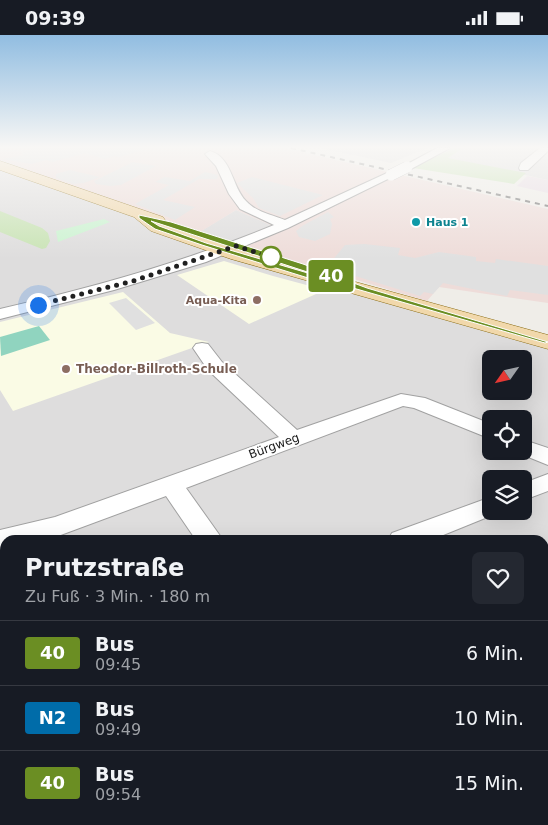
<!DOCTYPE html>
<html lang="de">
<meta charset="utf-8">
<style>
body{margin:0;font-family:"DejaVu Sans",sans-serif;background:#242831;color:#f1f3f6;height:100vh;display:flex;flex-direction:column;font-size:19px;white-space:nowrap}
*{box-sizing:border-box;margin:0}
p{font-size:16px;color:#9ea1a6}
.icon{flex:none;width:28px;height:28px;fill:none;stroke:currentColor;stroke-width:2;stroke-linecap:round;stroke-linejoin:round}
.map{position:relative;flex:1;overflow:hidden}
.panel{position:absolute;left:0px;top:500px;width:549px;height:290px;display:flex;flex-direction:column;background:#171b24;border-radius:15px 15px 0 0;box-shadow:0 5px 20px #0002}
.panel>*{flex:none}
.badge{padding:0 10px;border-radius:4px;font-size:18px;line-height:32px}
.needle{width:32px;rotate:236deg}
.fabs{position:absolute;left:482px;top:315px;display:grid;gap:10px}
.fabs a{display:grid;place-items:center;width:50px;height:50px;border-radius:8px;background:#171b24;box-shadow:0 5px 20px #0002;font-size:25px}
.you{position:absolute;width:25px;height:25px;margin:-12px;border:4px solid #fff;border-radius:50%;background:#1a73e8;box-shadow:0 0 0 8px #1a73e833}
.map>.badge{position:absolute;translate:-50% -50%;box-shadow:0 0 0 2px #fff}
.round{display:grid;place-items:center;flex:none;width:52px;height:52px;border-radius:8px;background:#242831}
.headline{display:flex;align-items:center;justify-content:space-between;height:85px;padding:0 25px}
h1{font-size:24px;font-weight:600;line-height:38px}
ul{padding:0;list-style:none}
li{display:flex;align-items:center;gap:15px;height:65px;padding:0 25px;border-top:1px solid #363941}
li div{flex:1}
li b{display:block;font-size:19px}
li em{font-style:normal}
li .badge{min-width:55px;font-weight:700;text-align:center}
.status{display:flex;justify-content:space-between;align-items:center;height:35px;padding:0 25px;background:#171b24;direction:ltr}
.status svg{height:14px;fill:currentColor}
.map>svg:first-child{display:block}
</style>
<div class="status"><b>09:39</b><svg viewBox="0 0 49 12"><path d="M0 12V9h3v3zM5 12V6h3v6zM10 12V3h3v9zM15 12V0h3v12zM26 1h20v11H26zM47 4h2v5h-2z"/></svg></div>
<div class="map">
<svg width="548" height="790" viewBox="0 0 548 790">
<rect width="100%" height="100%" fill="#efede8"/>
<path fill="#dedddd" fill-rule="evenodd" d="M320 113H427L391 128Z
M463 113H548V145L448 123Z
M0 132 196 199 236 175 275 192 237 212 548 313V790H0ZM491 324H524V356H491ZM491 384H524V416H491ZM491 444H524V476H491ZM5 505H544V785H5Z"/>
<path fill="#eedcd9" d="M0 113H284L548 174V268L439 252 427 266 240 210 275 192 236 175 200 197 0 125Z"/>
<path fill="#e8dbe4" d="M527 141 548 145V158L517 151Z"/>
<path fill="#fafbe5" d="M224 226 273 241 325 255 249 289 177 240Z
M123 257 170 298 209 307 13 376 0 355V287Z"/>
<path fill="#c8e3b4" d="M454 113H463L448 123 526 138 514 149 413 133Z
M0 176 42 193 48 198 50 206 46 213 42 214 0 197Z"/>
<path fill="#cbf3d1" d="M104 184 110 187 58 207 56 196Z"/>
<path fill="#90d4bf" d="M39 291 50 305 1 321 0 302Z"/>
<path fill="#e0e0e0" d="M30 113H149L119 122 114 121 105 124 85 118 53 127 46 125 31 129 2 124 25 120 21 118 32 114Z
M133 127 156 131 121 150 110 151 96 149 94 146Z
M70 135 78 137 100 142 84 148 73 149 56 143V139Z
M205 137 218 140 217 144H199L163 165 195 172 175 185 135 169 169 150 155 147 165 142 190 146Z
M252 142 323 160 280 181 259 173 253 163 237 148Z
M328 177 334 182 330 184 332 189 330 199 315 206 299 202 296 196 302 191Z
M364 209 400 213 398 220 415 223 439 217 476 222V226L495 228 496 224 548 231V260L510 255 507 261 443 248 433 259 424 257 420 261 336 235 331 227 345 210Z
M126 263 155 288 136 295 109 268Z"/>
<g fill="none" stroke-linecap="round" stroke-linejoin="round">
<defs>
<path id="minor" d="M437 113H450L411 134H403L402 132Z
M540 113H548V116L528 135H520L519 133 521 128Z
M210 116C232 122 232 152 246 166 256 177 272 180 285 185L387 138H395L396 140 288 193 206 227 114 255 0 284V274C94 252 185 227 274 190L240 174 229 159 216 131 205 119Z
M202 308 208 309 222 327 297 395 401 359 425 363 491 389V404L414 373 403 371 186 453 223 505H196L166 461 58 501 40 505H5V514L0 515V495L55 482 279 402 208 335 193 313 196 309Z
M524 405 548 413V430L516 417 524 416Z
M548 439V456L524 465V448Z
M491 462V476L500 477 431 505H388L392 498Z
M544 573 548 575V604L544 602Z
M5 774V785H38L37 790H0Z
M299 785H337L338 790H300Z"/>
<path id="major" d="M0 126 163 182 165 185 163 188 243 216 548 300V314L231 224 151 196 134 182 0 135Z"/>
</defs>
<use href="#minor" stroke="#a1a1a1" stroke-width="2"/>
<use href="#major" stroke="#896b13" stroke-width="1"/>
<use href="#minor" fill="#fff" fill-rule="evenodd"/>
<use href="#major" fill="#f1d8ab" fill-rule="evenodd"/>
<path stroke="#6e6e6e" stroke-width="2" stroke-dasharray="5 5" stroke-linecap="butt" d="M291 113 548 171"/>
<defs>
<path id="minor-bridge" d="M391 140 407 132"/>
</defs>
<use href="#minor-bridge" stroke="#a1a1a1" stroke-width="12" stroke-linecap="butt"/>
<use href="#minor-bridge" stroke="#fff" stroke-width="11"/>
</g>
<linearGradient id="sky" x2="0" y2="1"><stop stop-color="#91bde1"/><stop offset="0.5" stop-color="#f8f7f5"/><stop offset="1" stop-color="#f8f7f5" stop-opacity="0"/></linearGradient>
<rect width="548" height="224" fill="url(#sky)"/>
<path fill="#6b8e23" stroke="#fff" fill-rule="evenodd" d="M139 180 171 187 303 229 367 253 548 307 545 308 353 253 321 247 202 210 155 194 139 183ZM151 186 335 246 206 208 159 191Z"/>
<g fill="none" stroke-linecap="round" stroke-linejoin="round">
<path stroke="#202020" stroke-width="5" stroke-dasharray="0 9" d="M38 270 133 246 236 211 271 222"/>
</g>
<circle fill="#0f9aa8" stroke="#fff" stroke-width="2" cx="416" cy="187" r="5"/>
<circle fill="#fff" stroke="#6b8e23" stroke-width="2.5" cx="271" cy="222" r="10"/>
<g fill="#8d6e63" stroke="#fff" stroke-width="2">
<circle cx="257" cy="265" r="5"/>
<circle cx="66" cy="334" r="5"/>
</g>
<g text-anchor="middle" stroke-width="4" stroke-linejoin="round" paint-order="stroke">
<g font-size="11" font-weight="bold" fill="#0d838f" stroke="#fff" text-anchor="start">
<text x="426" y="191">Haus 1</text>
</g>
<g font-size="11" font-weight="bold" fill="#785e54" stroke="#fff" text-anchor="end">
<text x="247" y="269">Aqua-Kita</text>
</g>
<g font-size="12" font-weight="bold" fill="#785e54" stroke="#fff" text-anchor="start">
<text x="76" y="338">Theodor-Billroth-Schule</text>
</g>
<g font-size="12" fill="#202020" stroke="#fff">
<text transform="translate(274 411) rotate(-20)" y="4">Bürgweg</text>
</g>
</g>
</svg>
<div class="fabs">
<a><svg class="needle" viewBox="-14 -14 28 28"><path d="M0-13l5 13h-10z" fill="#e53935"/><path d="M0 13l5-13h-10z" fill="#9ea1a6"/></svg></a>
<a><svg class="icon" aria-label="locate" viewBox="0 0 24 24"><circle cx="12" cy="12" r="6"/><path d="M12 2v4M12 18v4M2 12h4M18 12h4"/></svg></a>
<a><svg class="icon" aria-label="layers" viewBox="0 0 24 24"><path d="M12 4l9 5-9 5-9-5zM3 14l9 5 9-5"/></svg></a>
</div>
<div class="you" style="left:38px;top:270px"></div>
<b class="badge" style="left:331px;top:241px;background:#6b8e23;color:#fff">40</b>
<section class="panel">
<div class="headline"><div><h1>Prutzstraße</h1><p>Zu Fuß · 3 Min. · 180 m</p></div><a class="round"><svg class="icon" aria-label="heart" viewBox="0 0 24 24"><path d="M12 20l-8-8c-3-5 5-10 8-4 3-6 11-1 8 4z"/></svg></a></div>
<ul>
<li><span class="badge" style="background:#6b8e23;color:#fff">40</span><div><b>Bus</b><p>09:45</p></div><em>6 Min.</em></li>
<li><span class="badge" style="background:#006ca9;color:#fff">N2</span><div><b>Bus</b><p>09:49</p></div><em>10 Min.</em></li>
<li><span class="badge" style="background:#6b8e23;color:#fff">40</span><div><b>Bus</b><p>09:54</p></div><em>15 Min.</em></li>
</ul>
</section>
</div>
